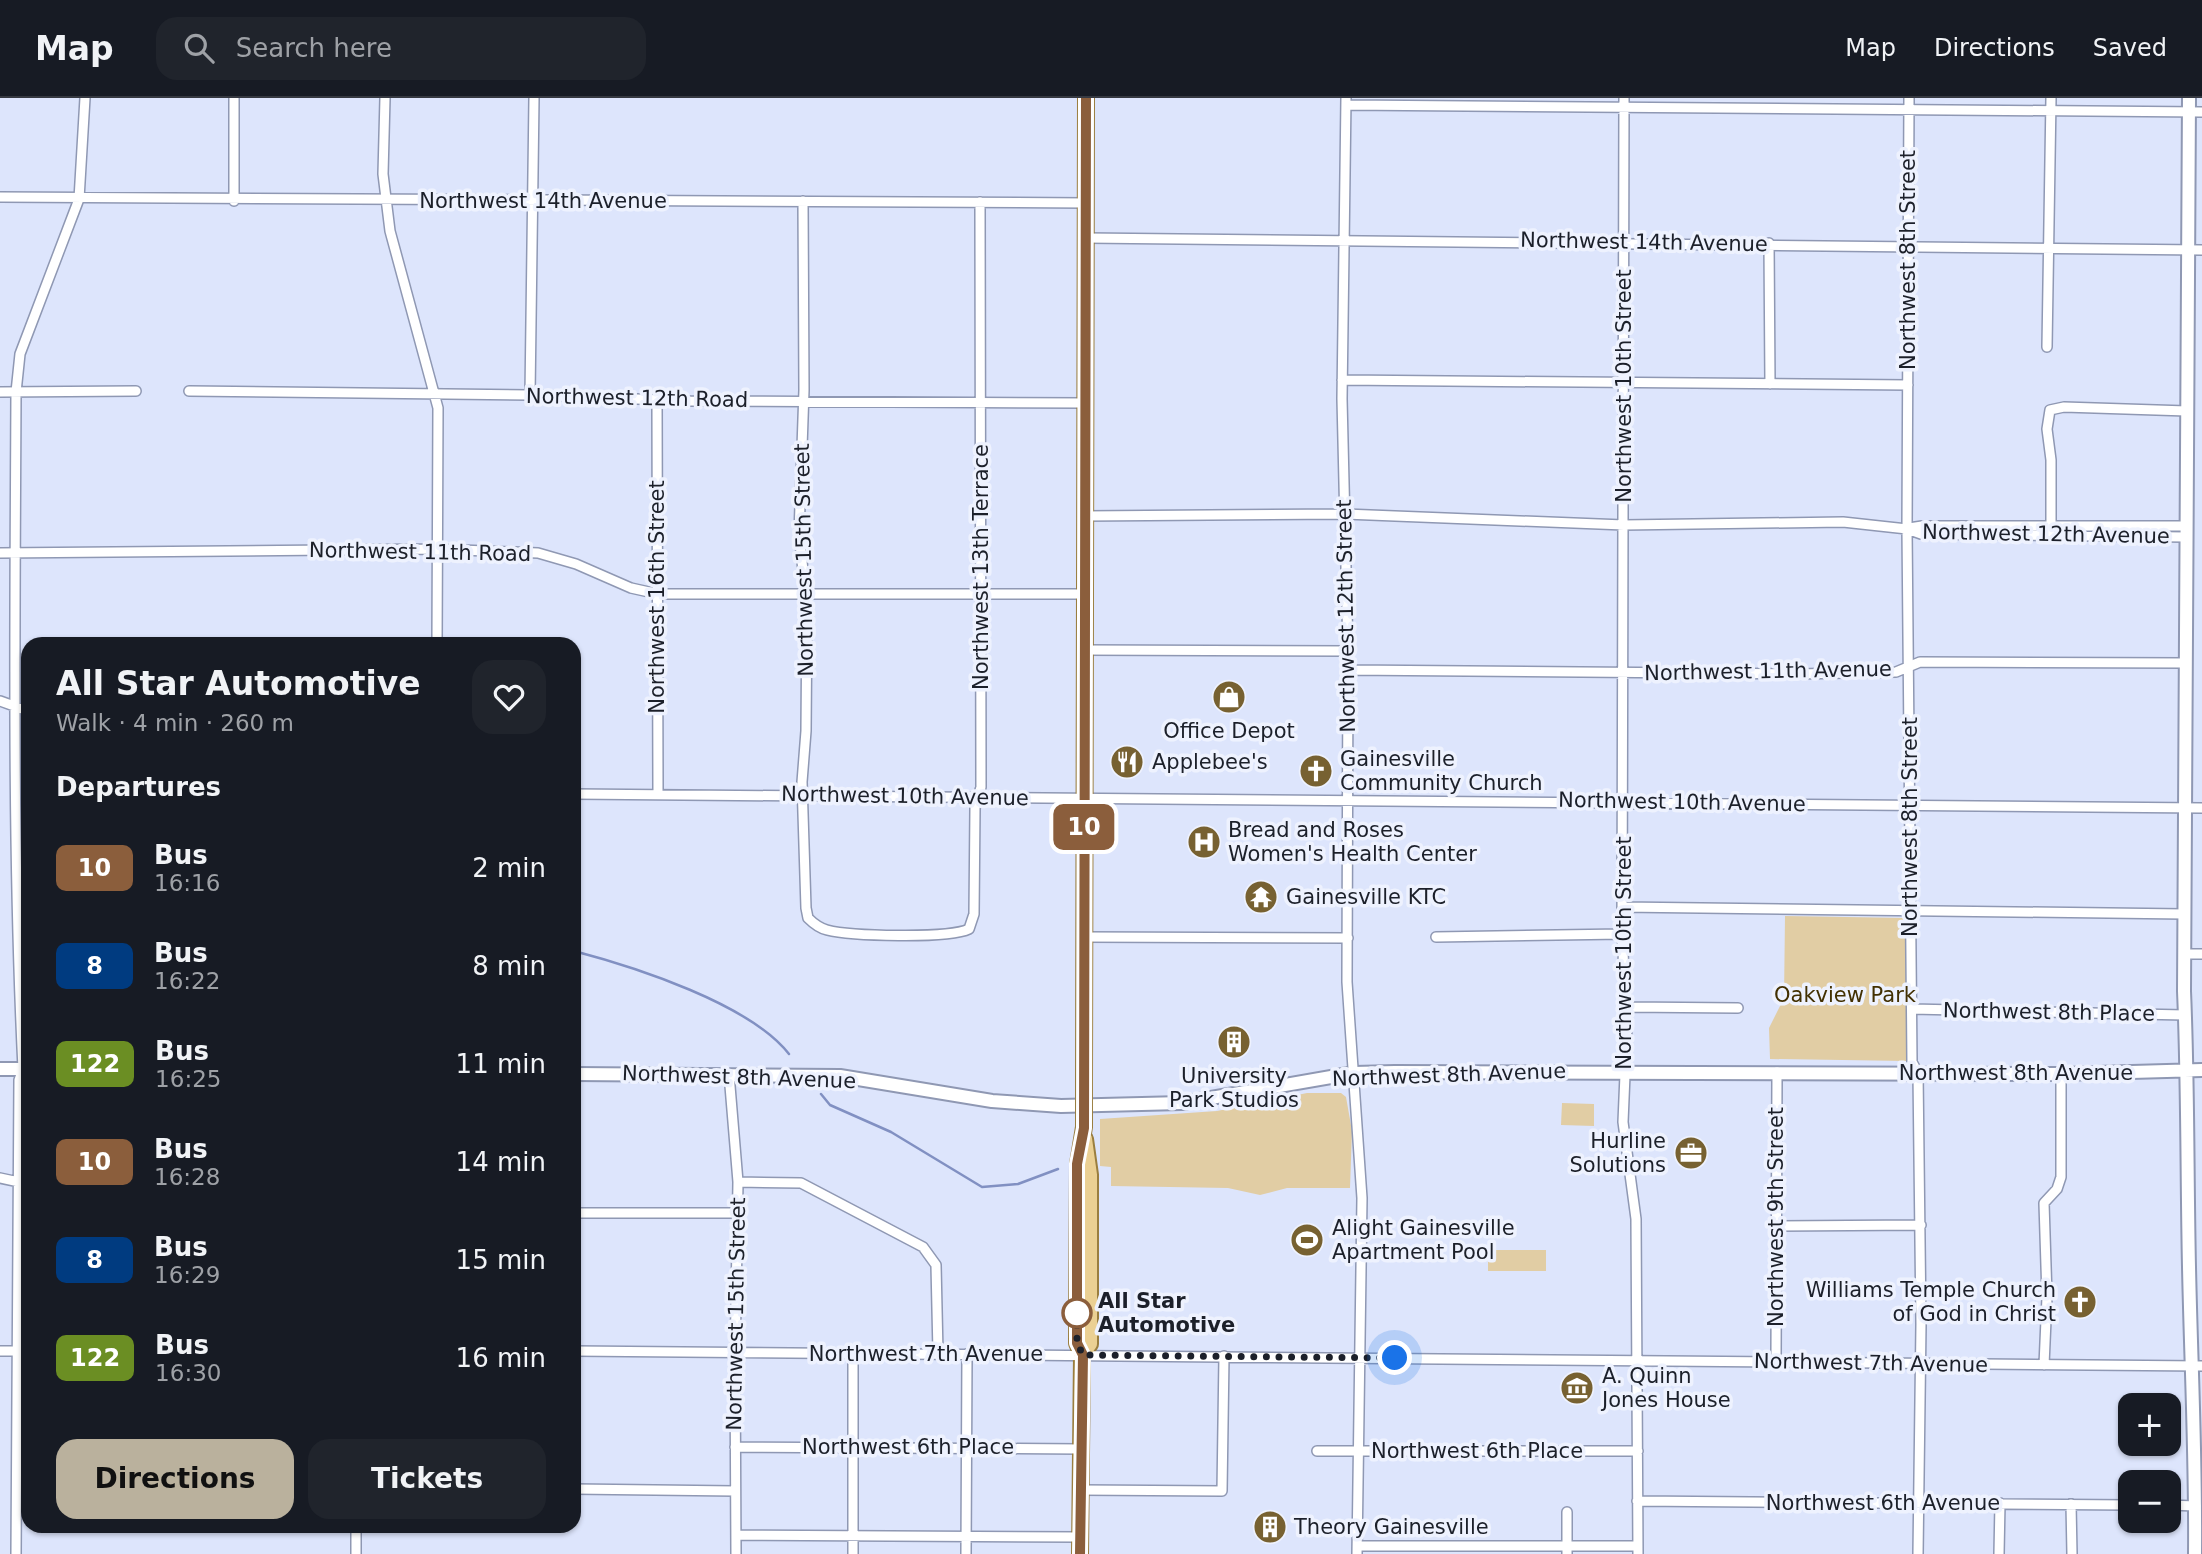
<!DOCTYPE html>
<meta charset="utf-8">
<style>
body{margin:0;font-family:"DejaVu Sans",sans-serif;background:#20242c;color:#f1f3f6;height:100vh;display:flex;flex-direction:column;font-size:26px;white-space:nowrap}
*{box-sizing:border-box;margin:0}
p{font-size:23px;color:#9ea1a6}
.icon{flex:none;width:38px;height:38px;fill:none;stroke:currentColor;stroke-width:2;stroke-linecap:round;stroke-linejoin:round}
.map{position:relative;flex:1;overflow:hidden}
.side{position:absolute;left:21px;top:539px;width:560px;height:896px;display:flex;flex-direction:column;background:#171b24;border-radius:21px;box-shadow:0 2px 5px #0004}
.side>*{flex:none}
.badge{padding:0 14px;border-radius:10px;font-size:24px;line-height:46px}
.buttons{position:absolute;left:2118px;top:1295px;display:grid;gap:14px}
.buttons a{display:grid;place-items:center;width:63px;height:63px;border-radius:14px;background:#171b24;box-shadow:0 2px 5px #0004;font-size:35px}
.you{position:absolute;width:35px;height:35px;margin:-18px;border:5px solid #fff;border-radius:50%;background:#1a73e8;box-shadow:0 0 0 10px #1a73e833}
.map>.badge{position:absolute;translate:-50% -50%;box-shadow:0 0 0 4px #fff}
h2{padding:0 35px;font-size:26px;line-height:63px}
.round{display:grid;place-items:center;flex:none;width:74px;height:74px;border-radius:21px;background:#20242c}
.overview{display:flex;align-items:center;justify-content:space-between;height:119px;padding:0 35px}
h1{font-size:33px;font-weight:600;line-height:52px}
.cta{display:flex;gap:14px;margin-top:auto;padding:14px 35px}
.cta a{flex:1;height:80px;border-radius:21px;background:#bab19d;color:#111;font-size:28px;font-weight:600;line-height:80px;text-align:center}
.cta a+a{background:#20242c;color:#f1f3f6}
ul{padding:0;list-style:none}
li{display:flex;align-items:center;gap:21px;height:98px;padding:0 35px}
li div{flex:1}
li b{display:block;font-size:26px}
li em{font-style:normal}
li .badge{min-width:77px;font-weight:700;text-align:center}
header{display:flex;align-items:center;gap:42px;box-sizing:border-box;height:98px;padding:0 35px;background:#171b24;border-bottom:2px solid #363941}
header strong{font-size:33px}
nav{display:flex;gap:38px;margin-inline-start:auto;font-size:24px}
.search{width:490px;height:63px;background:#20242c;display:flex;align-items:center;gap:18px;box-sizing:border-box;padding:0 24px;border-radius:21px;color:#9ea1a6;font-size:26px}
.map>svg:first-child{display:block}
</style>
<header>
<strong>Map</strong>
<div class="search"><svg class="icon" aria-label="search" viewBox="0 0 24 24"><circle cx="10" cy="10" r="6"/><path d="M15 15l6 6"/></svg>Search here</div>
<nav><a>Map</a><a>Directions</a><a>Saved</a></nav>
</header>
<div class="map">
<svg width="2202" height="1456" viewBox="0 0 2202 1456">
<rect width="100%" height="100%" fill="#dde5fc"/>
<path fill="#e1cda4" d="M1785 818 1906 820V963L1770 961 1769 930 1784 900Z
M1307 995H1341L1346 999 1352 1033 1350 1090H1287L1260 1097 1228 1090 1111 1088V1069L1100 1068V1021L1217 1013Z
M1562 1005 1594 1006V1028L1561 1027Z
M1488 1152H1546V1173H1488Z"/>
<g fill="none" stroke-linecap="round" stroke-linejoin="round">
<path stroke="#8190c2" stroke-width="2.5" d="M574 853C635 869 750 906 789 956
M821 996 830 1007 891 1034 982 1089 1018 1086 1058 1071"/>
<defs>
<path id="street" d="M385 0 383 76 390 133 438 310 437 546
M1346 0 1342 301 1348 553 1347 884 1362 1100 1357 1456
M1624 0 1622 836 1627 929 1623 1024 1636 1121 1638 1456
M1909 0 1907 431 1912 964 1918 975 1921 1226 1918 1456
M1346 7 2202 14
M0 99 1086 105
M234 103V0
M803 103 804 292 799 436 807 509 806 633 802 684 806 810 808 820C814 826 819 830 827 832 850 838 948 841 969 831L974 816 975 710 981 689 980 104
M1086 140 2202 152
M1769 145 1770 286
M2047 249 2051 0
M1342 282 1908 287
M189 293 530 297 690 303 1085 305
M0 294 136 293
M530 297 534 0
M657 302 658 696
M1085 418 1345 416 1624 427 1843 424 1907 431 1921 436 2186 439
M1909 430 1922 428H2186
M2051 431V362L2047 331 2050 312 2064 309 2187 313
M0 455 437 451 538 455 576 466 631 490 658 496H1085
M1085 552 1348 553
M1348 572 1797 576 1896 574 1920 564 2186 565
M0 603 28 613
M574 696 2202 710
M1622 809 2184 816
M1084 839 1348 840
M1436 839 1622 836
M2184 856H2202
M1627 909 1738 910
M1912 911 2185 917
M729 976 738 1084 735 1265 736 1456
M0 1080 28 1086
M738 1084 801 1085 923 1149 936 1167 938 1255
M574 1115H738
M1776 1128 1921 1127
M0 1253H28
M574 1253 2202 1268
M1776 1264 1777 974
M2044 1267 2047 1199 2044 1105 2057 1091 2061 1079V976
M735 1349 1081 1351
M1317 1353H1638
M574 1391 735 1393
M1081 1392 1222 1393 1224 1258
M1637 1403 2130 1407
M2071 1406 2072 1456
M2168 1407 2196 1408
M1567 1414V1456
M356 1428V1456
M736 1437 1080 1439
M1357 1448H1638
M16 1456 19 982 23 971C12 745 15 519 16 294L20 256 79 101 85 0
M853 1456V1255
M966 1456 967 1256
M1999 1456 2000 1405"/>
<path id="secondary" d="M2189 0 2184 893C2188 985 2187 1077 2189 1169 2191 1265 2196 1360 2195 1456
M0 971H28
M574 976 840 978 992 1003 1061 1008 1182 1005 1354 975 1395 974 2061 976 2202 972"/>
<path id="primary" d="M1084 985 1086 0
M1082 1257 1090 1246V1077L1085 1041
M1080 1456 1082 1257 1077 1245 1078 1066 1084 1029"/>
</defs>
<use href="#street" stroke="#8f98b3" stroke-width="12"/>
<use href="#secondary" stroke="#8f98b3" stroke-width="16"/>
<use href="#primary" stroke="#9a7e3f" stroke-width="18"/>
<use href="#street" stroke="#fff" stroke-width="9"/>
<use href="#secondary" stroke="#fff" stroke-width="12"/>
<use href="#primary" stroke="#ebd093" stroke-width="14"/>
<defs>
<path id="primary-bridge" d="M1084 985V1029"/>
</defs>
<use href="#primary-bridge" stroke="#9a7e3f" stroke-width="18" stroke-linecap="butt"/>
<use href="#primary-bridge" stroke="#ebd093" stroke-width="14"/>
</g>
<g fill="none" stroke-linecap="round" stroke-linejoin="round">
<defs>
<path id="line" d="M1080 1456 1083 1257 1077 1245V1066L1084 1030 1086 0"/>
</defs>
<use href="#line" stroke="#fff" stroke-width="16"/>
<use href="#line" stroke="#8b5e3c" stroke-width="10"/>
<path stroke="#1c202a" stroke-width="7" stroke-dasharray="0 12.6" d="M1077 1215V1245L1083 1257 1395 1260"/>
</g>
<defs>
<symbol id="shop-disc" viewBox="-11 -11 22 22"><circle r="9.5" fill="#776131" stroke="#eef2fe"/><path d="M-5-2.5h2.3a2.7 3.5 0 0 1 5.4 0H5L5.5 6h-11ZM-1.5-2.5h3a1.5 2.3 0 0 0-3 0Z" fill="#fff"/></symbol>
<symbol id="restaurant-disc" viewBox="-11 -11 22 22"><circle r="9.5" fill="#776131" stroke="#eef2fe"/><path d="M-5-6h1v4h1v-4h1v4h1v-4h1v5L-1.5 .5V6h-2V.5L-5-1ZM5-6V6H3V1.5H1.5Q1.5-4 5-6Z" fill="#fff"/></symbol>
<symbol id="church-disc" viewBox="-11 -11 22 22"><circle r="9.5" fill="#776131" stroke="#eef2fe"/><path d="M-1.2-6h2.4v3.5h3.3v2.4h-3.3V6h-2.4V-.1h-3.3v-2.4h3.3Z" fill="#fff"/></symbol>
<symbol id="hospital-disc" viewBox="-11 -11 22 22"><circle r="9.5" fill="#776131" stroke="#eef2fe"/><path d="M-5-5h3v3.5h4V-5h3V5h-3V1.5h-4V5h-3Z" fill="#fff"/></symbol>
<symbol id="temple-disc" viewBox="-11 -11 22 22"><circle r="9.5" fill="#776131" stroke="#eef2fe"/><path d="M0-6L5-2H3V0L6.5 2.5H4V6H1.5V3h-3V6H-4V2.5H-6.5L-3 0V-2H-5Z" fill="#fff"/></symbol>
<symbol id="building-disc" viewBox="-11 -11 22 22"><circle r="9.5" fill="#776131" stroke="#eef2fe"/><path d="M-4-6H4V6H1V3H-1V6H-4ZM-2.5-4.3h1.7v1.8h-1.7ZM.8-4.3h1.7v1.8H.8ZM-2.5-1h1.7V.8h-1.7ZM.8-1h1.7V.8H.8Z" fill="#fff"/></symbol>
<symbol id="office-disc" viewBox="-11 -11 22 22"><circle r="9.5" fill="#776131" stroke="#eef2fe"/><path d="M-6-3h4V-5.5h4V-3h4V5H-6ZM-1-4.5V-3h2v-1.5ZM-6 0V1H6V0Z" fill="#fff"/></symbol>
<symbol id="stadium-disc" viewBox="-11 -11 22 22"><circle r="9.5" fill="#776131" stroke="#eef2fe"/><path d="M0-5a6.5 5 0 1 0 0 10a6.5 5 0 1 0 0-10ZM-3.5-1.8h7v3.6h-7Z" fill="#fff"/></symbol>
<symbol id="museum-disc" viewBox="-11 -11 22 22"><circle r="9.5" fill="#776131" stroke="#eef2fe"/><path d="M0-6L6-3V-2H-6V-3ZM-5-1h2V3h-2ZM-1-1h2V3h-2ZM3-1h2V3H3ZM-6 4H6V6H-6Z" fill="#fff"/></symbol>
</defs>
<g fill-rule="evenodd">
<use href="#shop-disc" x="1210" y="580" width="38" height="38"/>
<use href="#restaurant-disc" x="1108" y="645" width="38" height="38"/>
<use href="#church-disc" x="1297" y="654" width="38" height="38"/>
<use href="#hospital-disc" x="1185" y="725" width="38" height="38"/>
<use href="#temple-disc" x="1242" y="780" width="38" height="38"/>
<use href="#building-disc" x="1215" y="925" width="38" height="38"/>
<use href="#office-disc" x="1672" y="1036" width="38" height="38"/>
<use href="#stadium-disc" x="1288" y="1123" width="38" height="38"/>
<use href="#church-disc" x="2061" y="1185" width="38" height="38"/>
<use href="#museum-disc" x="1558" y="1271" width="38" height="38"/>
<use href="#building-disc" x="1251" y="1410" width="38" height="38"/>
</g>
<circle fill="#fff" stroke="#8b5e3c" stroke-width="3.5" cx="1077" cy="1215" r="14"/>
<g text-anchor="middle" stroke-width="7" stroke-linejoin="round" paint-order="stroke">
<g font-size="21" fill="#1c202a" stroke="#eef2fe">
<text x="543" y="110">Northwest 14th Avenue</text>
<text transform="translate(1644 144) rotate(1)" y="7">Northwest 14th Avenue</text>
<text transform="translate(1908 162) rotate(-90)" y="7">Northwest 8th Street</text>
<text transform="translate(1624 288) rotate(-90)" y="7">Northwest 10th Street</text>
<text transform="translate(637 300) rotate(1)" y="7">Northwest 12th Road</text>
<text transform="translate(2046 436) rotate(1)" y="7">Northwest 12th Avenue</text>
<text transform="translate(420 454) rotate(1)" y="7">Northwest 11th Road</text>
<text transform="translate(804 462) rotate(-91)" y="7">Northwest 15th Street</text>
<text transform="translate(981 469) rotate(-90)" y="7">Northwest 13th Terrace</text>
<text transform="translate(657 499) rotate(-90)" y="7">Northwest 16th Street</text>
<text transform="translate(1346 518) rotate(-91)" y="7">Northwest 12th Street</text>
<text transform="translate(1768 573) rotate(-1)" y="7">Northwest 11th Avenue</text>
<text transform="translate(905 698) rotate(1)" y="7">Northwest 10th Avenue</text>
<text transform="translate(1682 704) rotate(1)" y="7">Northwest 10th Avenue</text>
<text transform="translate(1910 729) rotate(-90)" y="7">Northwest 8th Street</text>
<text transform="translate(1624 855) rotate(-90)" y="7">Northwest 10th Street</text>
<text transform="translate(2049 914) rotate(1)" y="7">Northwest 8th Place</text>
<text x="2016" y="982">Northwest 8th Avenue</text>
<text transform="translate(1449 977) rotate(-2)" y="7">Northwest 8th Avenue</text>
<text transform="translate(739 979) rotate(2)" y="7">Northwest 8th Avenue</text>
<text transform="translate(1776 1119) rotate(-90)" y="7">Northwest 9th Street</text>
<text transform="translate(736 1216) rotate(-89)" y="7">Northwest 15th Street</text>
<text x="926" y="1263">Northwest 7th Avenue</text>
<text transform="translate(1871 1265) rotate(1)" y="7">Northwest 7th Avenue</text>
<text x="908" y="1356">Northwest 6th Place</text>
<text x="1477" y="1360">Northwest 6th Place</text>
<text x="1883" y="1412">Northwest 6th Avenue</text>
</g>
<g font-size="21" fill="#1c202a" stroke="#eef2fe" text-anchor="start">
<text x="1229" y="640" text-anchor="middle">Office Depot</text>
<text x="1340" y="668">Gainesville<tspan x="1340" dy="24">Community Church</tspan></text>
<text x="1152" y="671">Applebee's</text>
<text x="1228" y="739">Bread and Roses<tspan x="1228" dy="24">Women's Health Center</tspan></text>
<text x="1286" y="806">Gainesville KTC</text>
<text x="1234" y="985" text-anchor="middle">University<tspan x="1234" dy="24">Park Studios</tspan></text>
<text x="1666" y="1050" text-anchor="end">Hurline<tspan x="1666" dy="24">Solutions</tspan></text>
<text x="1332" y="1137">Alight Gainesville<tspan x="1332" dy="24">Apartment Pool</tspan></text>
<text x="2056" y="1199" text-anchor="end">Williams Temple Church<tspan x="2056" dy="24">of God in Christ</tspan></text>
<text x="1602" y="1285">A. Quinn<tspan x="1602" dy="24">Jones House</tspan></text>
<text x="1294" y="1436">Theory Gainesville</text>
</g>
<g font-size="21" fill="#423002" stroke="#eef2fe">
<text x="1845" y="904">Oakview Park</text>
</g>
<g font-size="21" font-weight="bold" fill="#1c202a" stroke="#eef2fe" text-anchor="start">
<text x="1098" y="1210">All Star<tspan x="1098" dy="24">Automotive</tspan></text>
</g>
</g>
</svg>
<div class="buttons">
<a>+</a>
<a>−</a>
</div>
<div class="you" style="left:1395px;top:1260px"></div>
<b class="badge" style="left:1084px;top:729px;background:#8b5e3c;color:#fff">10</b>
<section class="side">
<div class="overview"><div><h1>All Star Automotive</h1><p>Walk · 4 min · 260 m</p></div><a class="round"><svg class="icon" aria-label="heart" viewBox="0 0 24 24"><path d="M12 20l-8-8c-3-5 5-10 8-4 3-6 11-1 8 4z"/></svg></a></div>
<h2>Departures</h2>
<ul>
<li><span class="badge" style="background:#8b5e3c;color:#fff">10</span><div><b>Bus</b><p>16:16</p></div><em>2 min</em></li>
<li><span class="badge" style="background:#003b80;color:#fff">8</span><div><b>Bus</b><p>16:22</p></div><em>8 min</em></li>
<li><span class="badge" style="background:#6b8e23;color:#fff">122</span><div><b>Bus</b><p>16:25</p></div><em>11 min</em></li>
<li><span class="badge" style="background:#8b5e3c;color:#fff">10</span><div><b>Bus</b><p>16:28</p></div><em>14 min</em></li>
<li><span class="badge" style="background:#003b80;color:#fff">8</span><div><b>Bus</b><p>16:29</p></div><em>15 min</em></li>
<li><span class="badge" style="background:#6b8e23;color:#fff">122</span><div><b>Bus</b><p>16:30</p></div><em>16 min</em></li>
</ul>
<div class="cta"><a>Directions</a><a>Tickets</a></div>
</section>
</div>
